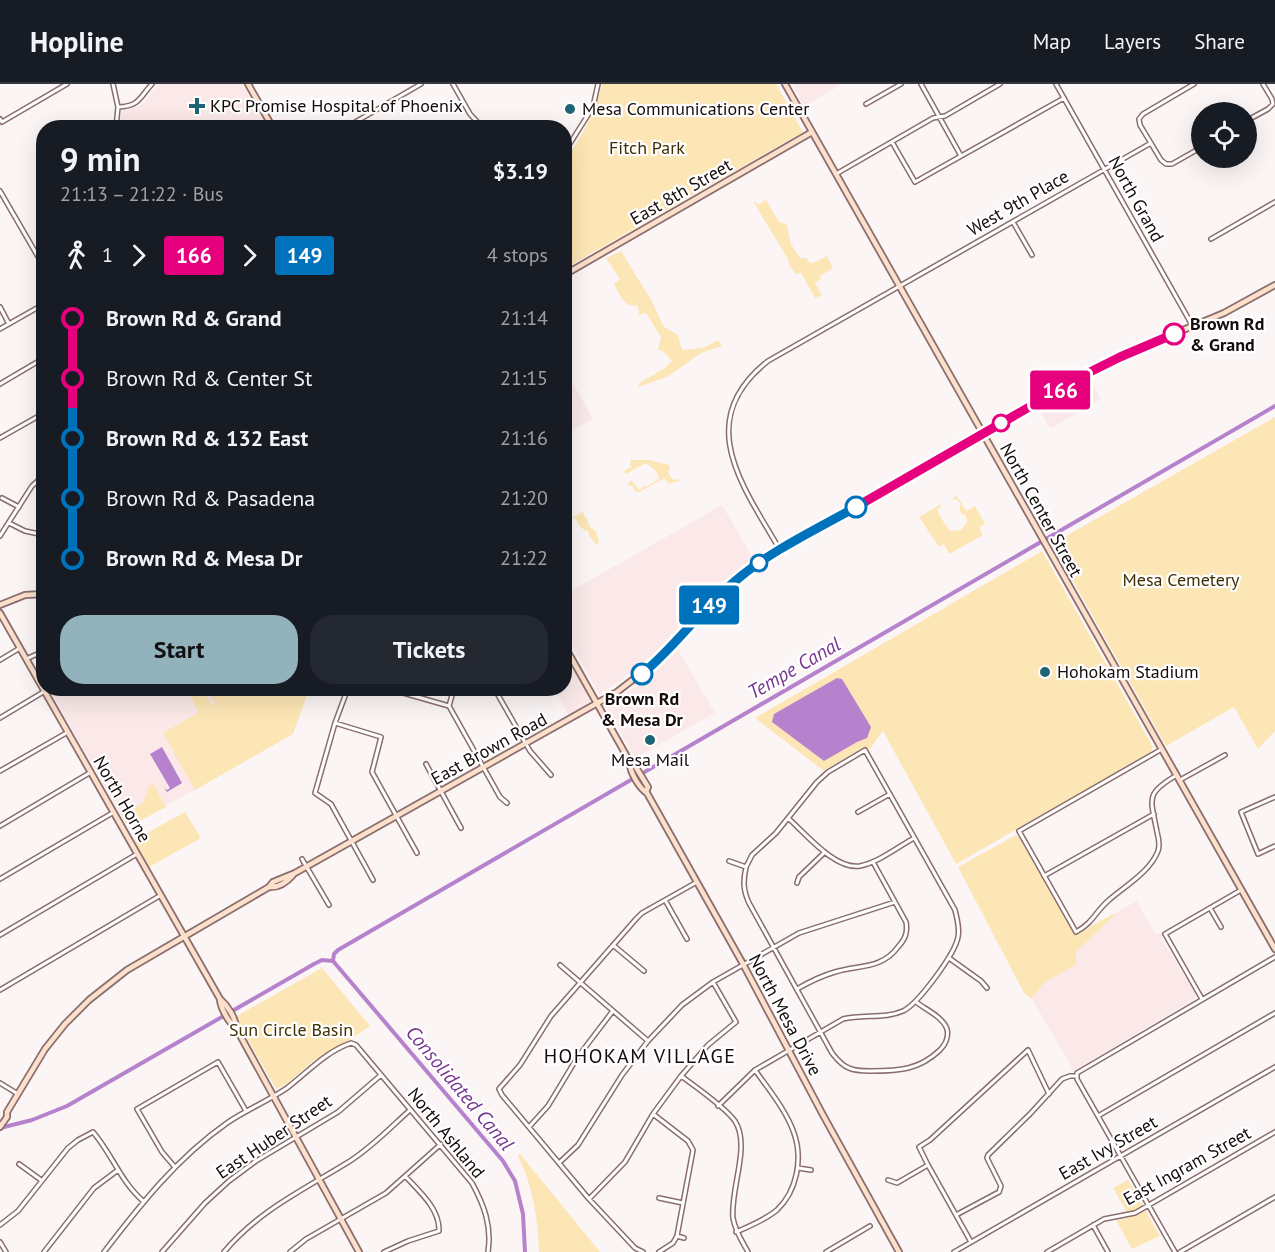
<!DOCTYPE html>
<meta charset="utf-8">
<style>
body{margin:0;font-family:"PT Sans",sans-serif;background:#242831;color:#f1f3f6;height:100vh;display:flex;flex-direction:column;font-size:22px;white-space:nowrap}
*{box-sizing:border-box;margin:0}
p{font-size:20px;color:#9ea1a6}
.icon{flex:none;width:33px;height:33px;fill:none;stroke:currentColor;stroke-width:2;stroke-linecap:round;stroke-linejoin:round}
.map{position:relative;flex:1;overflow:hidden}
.details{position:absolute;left:36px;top:36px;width:536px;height:576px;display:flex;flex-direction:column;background:#171b24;border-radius:24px;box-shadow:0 6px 24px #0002}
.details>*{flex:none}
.badge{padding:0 12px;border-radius:4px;font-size:21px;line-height:39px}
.controls{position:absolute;left:1191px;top:18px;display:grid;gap:12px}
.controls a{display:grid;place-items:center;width:66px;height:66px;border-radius:50%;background:#171b24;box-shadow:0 6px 24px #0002;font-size:30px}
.map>.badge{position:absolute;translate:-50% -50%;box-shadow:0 0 0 3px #fff}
.legs{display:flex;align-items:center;gap:9px;height:66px;padding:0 24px;font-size:20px}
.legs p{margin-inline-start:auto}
.summary{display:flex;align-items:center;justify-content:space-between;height:102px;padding:0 24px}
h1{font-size:33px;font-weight:600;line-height:45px}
.primary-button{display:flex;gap:12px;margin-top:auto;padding:12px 24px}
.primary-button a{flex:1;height:69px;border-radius:24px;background:#92b3bc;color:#111;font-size:24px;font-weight:600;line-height:69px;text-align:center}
.primary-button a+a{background:#242831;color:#f1f3f6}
ul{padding:0 24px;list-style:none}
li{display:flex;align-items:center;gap:21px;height:60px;font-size:22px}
li i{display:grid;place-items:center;width:9px;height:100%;margin:0 8px;background:currentColor}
li i::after{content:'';width:15px;height:15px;margin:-8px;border:4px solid;border-radius:50%;background:#171b24}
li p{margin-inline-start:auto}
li:first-child i{background:linear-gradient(#0000 50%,currentColor 0)}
li:last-child i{background:linear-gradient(currentColor 50%,#0000 0)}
header{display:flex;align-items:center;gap:36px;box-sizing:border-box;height:84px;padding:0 30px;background:#171b24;border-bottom:2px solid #363941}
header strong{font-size:28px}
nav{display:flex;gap:33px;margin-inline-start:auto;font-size:21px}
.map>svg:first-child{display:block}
</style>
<header>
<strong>Hopline</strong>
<nav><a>Map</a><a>Layers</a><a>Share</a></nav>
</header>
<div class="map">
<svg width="1275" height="1168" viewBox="0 0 1275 1168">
<rect width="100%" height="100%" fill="#fcf5f5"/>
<path fill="#fae9e8" d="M159 0H242L267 43H119L122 27 141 21Z
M792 0H839L840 1 804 23Z
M564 283 593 335 564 351Z
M1090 295 1101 315 1050 345 1039 325Z
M722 421 753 474 715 504 653 570 622 596 599 610 564 547V511Z
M678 566 715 629 635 674 606 622 648 595Z
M568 568 597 620 571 635 554 605 564 604V570Z
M49 605H309L293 650 132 741 126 740Z
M1137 817 1155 850 1162 849V856L1196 910V914L1074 987 1032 915 1043 900 1076 880V868L1115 831V829Z"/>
<path fill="#fde6b5" d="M602 0H776L803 48 564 185V73C579 63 599 18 602 0Z
M766 116 779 138 787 141 791 160 800 174H806L811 180 827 172 833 184 820 192 821 195 815 199 822 211 815 214 801 189 796 190 790 182 788 175 754 119 755 117 758 121Z
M621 167 651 216 664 243 678 251 682 266 703 264 718 256 722 262 701 269 667 293 638 303 639 299 664 285 672 277 663 267 658 266 661 253 646 229 638 231 639 227 637 221C624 224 619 210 614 200L620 195 606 174Z
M1275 333V647L1258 665 1234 623 1166 662 1052 460Z
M630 376H649L669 381 670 384 668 389 673 396 677 395 679 397 669 400 665 394 639 408 635 407 632 401 629 402 628 400 631 396 639 406 643 403 642 401 646 403 659 395C658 386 651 383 646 379L626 390 624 387 631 383Z
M957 412 966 427 975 422 985 440 979 443 983 451 949 470 944 460 939 463 919 433 941 420 940 424 937 425C938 430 947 443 950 447L961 446 967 438 966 432 960 428V419L956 415 950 416Z
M584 427 583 430 588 436 589 442 596 448 599 459 596 460 589 452 588 447 583 446 584 445 580 443 575 434 570 435Z
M1042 467 1153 663 1151 668 956 780 883 647 870 665 862 664 824 687 755 634Z
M186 605H202L212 621 215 619 206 605H309L293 650 195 706 163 649 199 628Z
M153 700 166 723 132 741 126 740 121 729 123 727 125 730 143 719 149 702Z
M185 728 201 754 149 783 134 756Z
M1016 751 1019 753 1073 848 1079 849 1115 829V831L1076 868V880L1043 900 1032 915 1024 909 958 783Z
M322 884 370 942 351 955 313 977 288 999 276 1005 235 933Z
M520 1070 600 1168H539C538 1135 533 1102 518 1072Z
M1128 1096 1160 1152 1132 1165 1116 1136 1130 1134 1113 1104Z"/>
<path fill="#b682cd" d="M837 594 842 595 871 643 867 654 857 658 824 677 772 638 774 630Z
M162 663 182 699 167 708 164 703 167 706 170 704 150 670Z"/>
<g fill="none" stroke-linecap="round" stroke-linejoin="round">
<path stroke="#b682cd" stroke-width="4" d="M333 877 334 870 338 866 1275 322
M333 877 503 1077 515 1097 523 1130 525 1168
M0 1044 32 1036 67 1022 314 880 322 876 333 877"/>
<defs>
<path id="street" d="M113 0 118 23 116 44
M453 0 470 30 483 44
M921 0 961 72
M1056 0 1192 241
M1194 0 1143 30 1139 35 1140 41 1161 76 1166 80H1172L1202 63
M866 20 901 0
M118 23C140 22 139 14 152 0
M0 35 2 38 67 0
M1246 37 1268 25 1273 20 1272 15 1263 0
M345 44 421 0
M892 58 915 98 1064 14
M564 69 593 23 598 0
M836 90 933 34 945 32 1000 0
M0 107 44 183
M1013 138 1032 171
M1211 155 1275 118
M0 223 9 240
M0 245 44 220
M0 300 44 274
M0 354 44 329
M2 414 19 423
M9 439 25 447 44 451
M0 452 32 402 44 391
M780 466C743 402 692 337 768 277L1151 59
M26 575 44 567
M0 576 20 564
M348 604 335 639 315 709 331 720 373 796
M386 604 449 622 500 713 507 719
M494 604 530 667 551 691
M449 622 454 604
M0 634 45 607
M335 639 381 653 372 688 417 769
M1162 665 1019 747 1076 848C1094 838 1094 829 1109 816 1125 802 1150 788 1158 767 1160 761 1159 755 1157 748 1151 715 1144 710 1177 691
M426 680 461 744
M0 687 68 648
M1180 696 1225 671
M1275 713 1241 728 1258 770 1275 762
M858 728 890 710
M788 734C806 750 835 786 860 782 879 778 898 763 914 754
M0 742 91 688
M302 775 329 821
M746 783C743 797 743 806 749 819L832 969C836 974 841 981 849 984 855 987 864 987 871 987 899 987 919 986 940 966 945 961 949 953 947 945 943 933 925 925 916 918
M1044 792 1154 730
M0 795 114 728
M797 799 799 793 825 768
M665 816 687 855
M1210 824 1221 843
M0 851 137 770
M613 861 644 887
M949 874 981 897 987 904
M560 881 648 957
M797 905C809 898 821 892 835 888 859 881 882 885 898 863 905 855 908 849 906 838L873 778
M0 906 161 811
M1202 915 1165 850 1241 806
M681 992C696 1003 725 1023 735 1037 751 1062 730 1105 733 1134 735 1147 742 1157 748 1168
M0 999 18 1010
M718 1022 755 986 843 935C863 930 885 935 903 927 918 920 955 870 958 853 960 844 957 835 955 826L865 666 828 688 817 698 776 749 752 771 746 783 729 777
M653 1030 688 1057 693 1066 677 1152 673 1159 659 1168
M1098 1032 1275 929
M529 1043 548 1022 577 974 612 928
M559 1079 578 1061 622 991 648 957 682 921 713 898 799 849 895 818
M19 1080 41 1096
M174 1082 162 1068 137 1025 218 978 246 1027
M798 1084 811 1086
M888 1096 897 1099 928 1081
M659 1114 683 1119
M589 1115 625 1078 653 1030 681 992 708 961 736 938 713 898
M956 1131 999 1108 1001 1102 987 1074 988 1071 1030 1030 1062 995 1070 992H1076
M0 1141 18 1127 68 1064 78 1056 93 1048C112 1070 121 1098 143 1117
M1093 1141 1108 1168
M736 1148C750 1142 765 1136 777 1126 797 1107 803 1075 794 1049 786 1026 769 1006 755 986
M677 1152 684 1154
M0 1158 6 1168
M971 1158 928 1081 919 1063 930 1056 1028 966 1049 1010
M44 1168 94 1104 118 1086
M104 1168C141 1120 177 1074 227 1039 246 1026 268 1017 287 1004 308 988 325 968 351 959L356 961 472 1099C484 1121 492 1142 488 1168
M162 1168 205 1119 229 1097 256 1077 338 1028 381 991
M224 1168C259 1126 305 1105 350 1077 372 1063 391 1043 410 1026
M290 1168 306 1155 386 1109 441 1060
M384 1168 408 1157 439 1147C440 1125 419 1107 405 1092
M643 1168 635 1164 589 1115 502 1011 499 1005 520 981 551 932 636 835 642 829 697 798
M826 1168 870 1142
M954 1168 1275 983
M1047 1168 1104 1135 1135 1129 1275 1048
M1175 1168 1077 995V989L1275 873
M1180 1168 1275 1113"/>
<path id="secondary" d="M248 0 273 44
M785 0 1275 865
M564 191 812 48
M0 521 25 511 44 510
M0 529 220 915C227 921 236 934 236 944L359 1168
M564 561 630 678 634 680 648 703 646 708
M630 678C629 687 639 704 647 709L743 880 823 1031 899 1168
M269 803C279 804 287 798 293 791
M220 916C221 925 229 939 236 944
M0 1043 7 1033V1028L45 965 65 940 89 916 127 886 269 803 273 798 295 789 617 608 658 576 707 523 733 498 780 466 1088 289 1142 263 1224 229 1275 201"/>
</defs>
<use href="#street" stroke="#8a6e6d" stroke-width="6"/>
<use href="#secondary" stroke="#8a6e6d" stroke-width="8"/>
<use href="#street" stroke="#fff" stroke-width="3"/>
<use href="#secondary" stroke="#fce0cc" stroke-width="4.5"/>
</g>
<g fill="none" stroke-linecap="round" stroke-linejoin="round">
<defs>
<path id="line-1" d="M856 423 1088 289 1120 273 1174 250"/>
<path id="line-2" d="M642 590C676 562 700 526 734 498 770 467 815 446 856 423"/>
</defs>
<use href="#line-1" stroke="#fff" stroke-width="14"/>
<use href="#line-2" stroke="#fff" stroke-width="14"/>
<use href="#line-1" stroke="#e6007e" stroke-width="9"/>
<use href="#line-2" stroke="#0072bc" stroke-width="9"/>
</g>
<g fill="#1e6474" stroke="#fff" stroke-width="2">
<path d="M194 13h6v6h6v6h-6v6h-6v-6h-6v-6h6z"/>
<circle cx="570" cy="25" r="6"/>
<circle cx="1045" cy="588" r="6"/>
<circle cx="650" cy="656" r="6"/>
</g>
<g fill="#fff" stroke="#e6007e" stroke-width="3">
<circle cx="1174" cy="250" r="10"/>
<circle cx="1001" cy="339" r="8"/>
</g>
<g fill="#fff" stroke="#0072bc" stroke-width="3">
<circle cx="856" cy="423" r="10"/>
<circle cx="759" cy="479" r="8"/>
<circle cx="642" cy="590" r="10"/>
</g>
<g text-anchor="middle" stroke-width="4.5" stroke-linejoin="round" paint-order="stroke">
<g font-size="18" fill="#150b0b" stroke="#fff" text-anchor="start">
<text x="210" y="28">KPC Promise Hospital of Phoenix</text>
<text x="582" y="31">Mesa Communications Center</text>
<text x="1057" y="594">Hohokam Stadium</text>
<text x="650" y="682" text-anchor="middle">Mesa Mail</text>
</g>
<g font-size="18" fill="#3f2f04" stroke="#fff">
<text x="647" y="70">Fitch Park</text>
<text x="1181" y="502">Mesa Cemetery</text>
<text x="291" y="952">Sun Circle Basin</text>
</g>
<g font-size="18" fill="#150b0b" stroke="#fff">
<text transform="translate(681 108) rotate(-30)" y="6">East 8th Street</text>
<text transform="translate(1136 115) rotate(61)" y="6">North Grand</text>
<text transform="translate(1018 119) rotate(-30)" y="6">West 9th Place</text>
<text transform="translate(1041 426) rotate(61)" y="6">North Center Street</text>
<text transform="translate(489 665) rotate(-29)" y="6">East Brown Road</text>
<text transform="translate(122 715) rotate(60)" y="6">North Horne</text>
<text transform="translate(785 931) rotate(62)" y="6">North Mesa Drive</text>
<text transform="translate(446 1049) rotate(51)" y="6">North Ashland</text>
<text transform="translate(274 1053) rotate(-34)" y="6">East Huber Street</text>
<text transform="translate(1108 1064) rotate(-30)" y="6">East Ivy Street</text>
<text transform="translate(1187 1082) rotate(-29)" y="6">East Ingram Street</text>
</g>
<g font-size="18" font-weight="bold" fill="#150b0b" stroke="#fff" text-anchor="start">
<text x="1190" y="246">Brown Rd<tspan x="1190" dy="21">&amp; Grand</tspan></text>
<text x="642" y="621" text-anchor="middle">Brown Rd<tspan x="642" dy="21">&amp; Mesa Dr</tspan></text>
</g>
<g font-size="20" font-style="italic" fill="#763590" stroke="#fff">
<text transform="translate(794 584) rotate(-30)" y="7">Tempe Canal</text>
<text transform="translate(460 1004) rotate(50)" y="7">Consolidated Canal</text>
</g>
<g font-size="20" letter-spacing="1.5" fill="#150b0b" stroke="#fff">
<text x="640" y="979">HOHOKAM VILLAGE</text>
</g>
</g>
</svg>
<div class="controls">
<a><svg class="icon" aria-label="locate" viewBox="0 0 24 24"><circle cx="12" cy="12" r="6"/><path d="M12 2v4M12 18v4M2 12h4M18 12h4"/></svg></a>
</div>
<b class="badge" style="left:1060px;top:306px;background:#e6007e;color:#fff">166</b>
<b class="badge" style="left:709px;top:521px;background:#0072bc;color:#fff">149</b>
<section class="details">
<div class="summary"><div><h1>9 min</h1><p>21:13 – 21:22 · Bus</p></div><b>$3.19</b></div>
<div class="legs"><svg class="icon" aria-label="walk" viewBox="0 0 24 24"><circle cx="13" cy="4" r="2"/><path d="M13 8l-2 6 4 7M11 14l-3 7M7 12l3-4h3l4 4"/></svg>1<svg class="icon" aria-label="forward" viewBox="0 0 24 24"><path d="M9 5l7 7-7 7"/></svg><b class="badge" style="background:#e6007e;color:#fff">166</b><svg class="icon" aria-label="forward" viewBox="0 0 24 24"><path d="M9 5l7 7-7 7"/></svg><b class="badge" style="background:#0072bc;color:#fff">149</b><p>4 stops</p></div>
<ul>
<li><i style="color:#e6007e"></i><b>Brown Rd &amp; Grand</b><p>21:14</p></li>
<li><i style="color:#e6007e"></i><span>Brown Rd &amp; Center St</span><p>21:15</p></li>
<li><i style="color:#0072bc"></i><b>Brown Rd &amp; 132 East</b><p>21:16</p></li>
<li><i style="color:#0072bc"></i><span>Brown Rd &amp; Pasadena</span><p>21:20</p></li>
<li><i style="color:#0072bc"></i><b>Brown Rd &amp; Mesa Dr</b><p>21:22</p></li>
</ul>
<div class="primary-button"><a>Start</a><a>Tickets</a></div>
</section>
</div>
